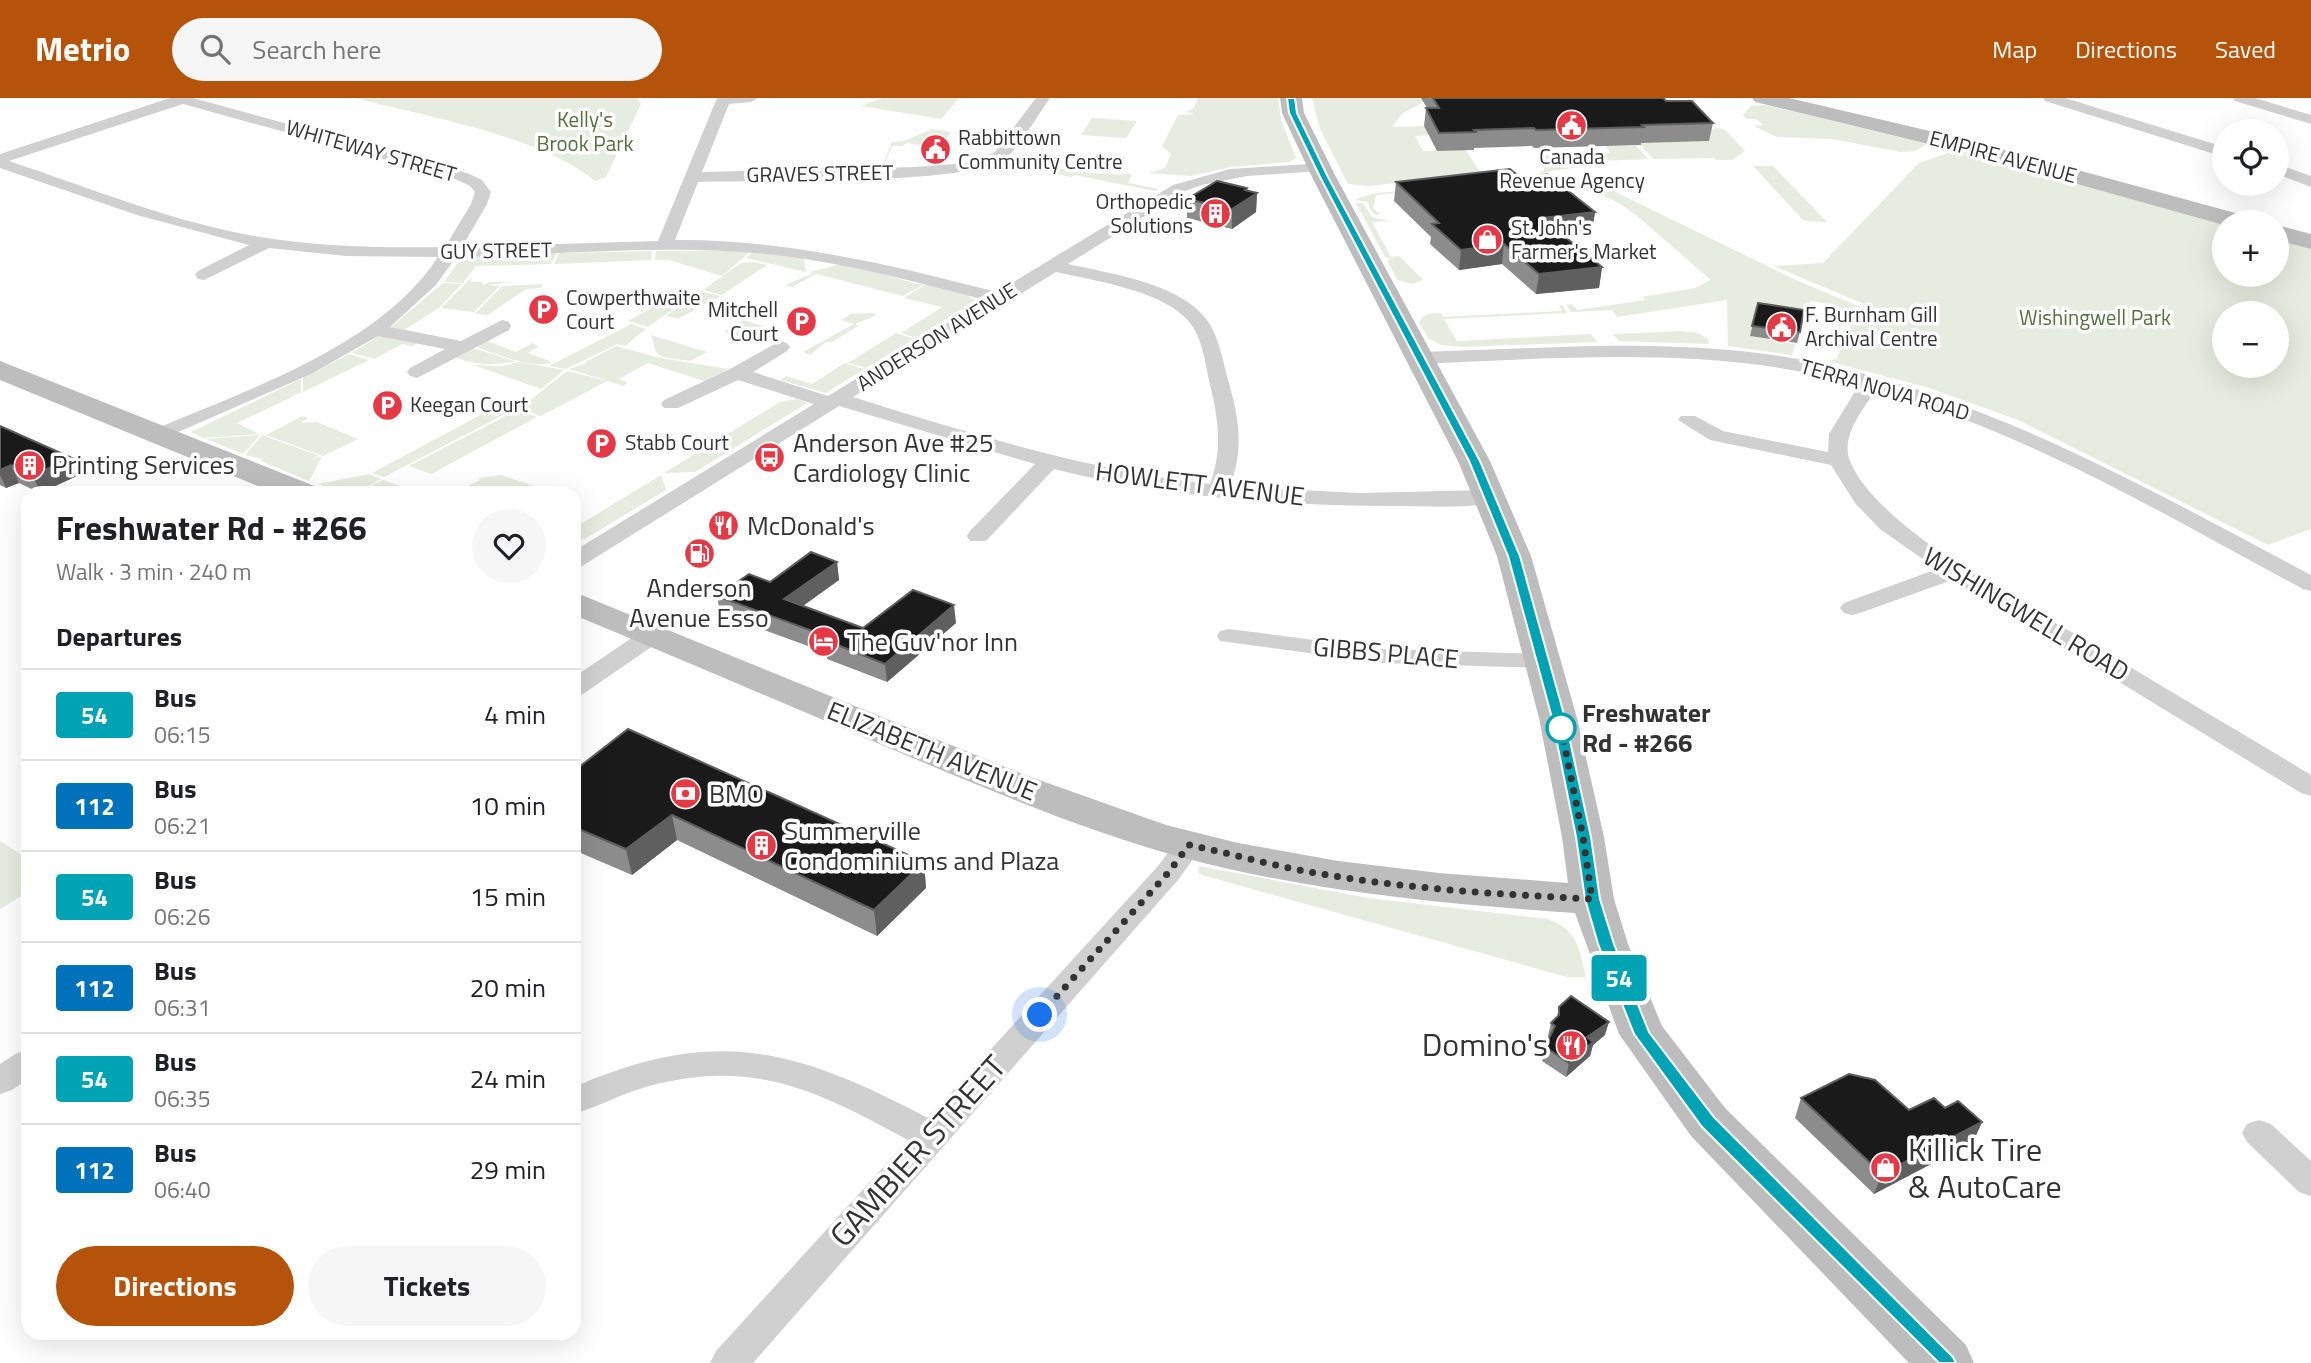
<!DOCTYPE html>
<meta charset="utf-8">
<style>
body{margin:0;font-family:"Titillium Web",sans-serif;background:#f6f6f6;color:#202124;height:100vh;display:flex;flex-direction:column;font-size:26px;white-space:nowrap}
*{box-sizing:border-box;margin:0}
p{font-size:23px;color:#757577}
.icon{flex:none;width:38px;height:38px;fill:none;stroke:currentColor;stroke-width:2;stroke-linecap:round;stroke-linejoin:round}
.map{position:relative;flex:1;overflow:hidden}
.details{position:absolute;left:21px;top:388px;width:560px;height:854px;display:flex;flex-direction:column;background:#fff;border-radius:21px;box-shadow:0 7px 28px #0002}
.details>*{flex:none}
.badge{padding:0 14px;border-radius:5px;font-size:24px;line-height:46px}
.buttons{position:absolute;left:2212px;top:21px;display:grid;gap:14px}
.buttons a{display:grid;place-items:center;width:77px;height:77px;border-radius:50%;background:#fff;box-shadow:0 7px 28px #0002;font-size:35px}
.you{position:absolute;width:35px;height:35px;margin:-18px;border:5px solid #fff;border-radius:50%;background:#1a73e8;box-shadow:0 0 0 10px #1a73e833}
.map>.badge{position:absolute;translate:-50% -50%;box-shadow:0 0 0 4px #fff}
h2{padding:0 35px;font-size:26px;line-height:63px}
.round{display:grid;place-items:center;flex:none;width:74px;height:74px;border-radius:37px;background:#f6f6f6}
.overview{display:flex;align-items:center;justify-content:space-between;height:119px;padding:0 35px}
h1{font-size:33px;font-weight:700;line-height:52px}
.action{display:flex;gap:14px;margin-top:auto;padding:14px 35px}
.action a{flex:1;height:80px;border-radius:42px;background:#b45309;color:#fff;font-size:28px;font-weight:700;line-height:80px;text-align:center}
.action a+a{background:#f6f6f6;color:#202124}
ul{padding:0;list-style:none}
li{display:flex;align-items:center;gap:21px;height:91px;padding:0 35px;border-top:2px solid #e0e0e0}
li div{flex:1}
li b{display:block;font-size:26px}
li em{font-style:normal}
li .badge{min-width:77px;font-weight:700;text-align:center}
header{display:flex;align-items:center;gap:42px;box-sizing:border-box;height:98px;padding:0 35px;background:#b45309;color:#fff}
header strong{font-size:33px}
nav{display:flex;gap:38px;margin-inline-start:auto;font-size:24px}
.search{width:490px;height:63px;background:#f6f6f6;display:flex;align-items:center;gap:18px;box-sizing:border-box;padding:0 24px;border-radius:38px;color:#757577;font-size:26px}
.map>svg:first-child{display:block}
</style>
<header>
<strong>Metrio</strong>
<div class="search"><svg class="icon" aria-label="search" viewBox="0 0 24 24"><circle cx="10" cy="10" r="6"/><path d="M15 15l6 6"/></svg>Search here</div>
<nav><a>Map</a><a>Directions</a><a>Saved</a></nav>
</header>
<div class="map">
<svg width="2311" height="1265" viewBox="0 0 2311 1265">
<rect width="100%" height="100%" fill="#fff"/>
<path fill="#e6ecdf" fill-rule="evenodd" d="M355 0H637L641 6 606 79 595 83C541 38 424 18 355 0Z
M882 0H959L941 21 861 8Z
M1198 0H1278L1281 22 1296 60 1290 64 1230 69 1191 78 1149 75 1165 70 1171 56 1162 48 1178 17 1195 16 1186 14 1194 10Z
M1312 0H1421L1423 4 1402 16 1392 29 1424 28 1429 37 1415 38 1423 53 1466 52 1479 73 1474 76 1369 88 1348 86 1320 31Z
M1765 7 1926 45 1925 47 1916 53 1901 54 1832 41 1777 39 1754 28 1763 27 1756 21H1746L1743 17 1751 8Z
M1092 20 1137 23 1126 40 1081 37Z
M1718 30 1724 31 1745 53 1732 62H1717L1714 60 1653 61 1639 45 1708 43 1700 33Z
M932 31 951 34 942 47 934 49 907 45 902 48H892L883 70H874L882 69 892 44 904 43Z
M1606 48H1636L1648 61 1599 63 1600 66 1538 75 1544 72 1541 61 1547 57 1610 55Z
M1954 53 2224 126V177H2277V141L2311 150V431L2268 447 2018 322 1929 290 1828 263 1837 261 1847 234 1852 231 1849 230 1855 225 1853 217 1828 206 1811 203 1799 213 1750 238 1795 246 1792 257 1728 248 1727 202 1617 219 1612 212 1571 214 1566 207 1571 206 1578 212 1645 202 1642 199 1695 190 1711 182 1636 117 1619 105 1598 95 1532 81 1376 97 1373 110 1380 116 1376 117 1371 113 1368 104 1355 102 1371 96 1529 78 1593 83 1798 183 1863 210 1864 206 1774 168 1823 165 1919 65ZM2224 215H2277V268H2224Z
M1008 64C1050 66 1091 79 1132 76L1128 85 1159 91 1155 93 1075 77 1071 79Z
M1753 68H1773L1827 124 1804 123Z
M1356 105H1363L1372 119 1389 123 1372 124 1391 159 1399 158 1423 182 1412 186 1397 182 1387 162 1392 161 1385 159Z
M652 153 651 162 554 166 559 155Z
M656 153H751L722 178 669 162H655Z
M754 153 803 157 806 174 746 160Z
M557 155 551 166 476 168 463 185 444 184 459 163 471 158Z
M753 164 767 167 722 197 703 192 741 165Z
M845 165 917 186H924L903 198 816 176 792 189 785 187 812 176 810 174Z
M473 178 470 184H482L483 187 489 184H513L488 187 500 188 474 214 441 210Z
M443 185 462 186 439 210 404 232 391 229Z
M543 186 541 190 526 191 488 217 475 216 502 188Z
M926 186 966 196 975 203 916 240 901 235 942 209 904 200Z
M701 193 720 198 678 221 666 218Z
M679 195 694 196 648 229 628 223Z
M1559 207H1562L1567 215 1444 221 1457 243 1591 236 1597 244 1461 249 1441 247 1428 240 1419 224C1422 216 1432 215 1441 215L1443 219 1562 213Z
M872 215 877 217 855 226 858 228 832 244H826L810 257 803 254 854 226 841 222 851 216Z
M743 222 776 232 756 243 724 234Z
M631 226 646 231 625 248 617 246 566 271 549 268Z
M1681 233 1698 235 1708 241 1709 246 1619 243 1613 236Z
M896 235 915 241 866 270 848 265Z
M380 237 421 244 411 248 402 246 374 261 352 255Z
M651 237 707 254 690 263 662 259 656 254Z
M487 243 516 254 533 245 538 249 528 255 552 264C534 272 495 256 477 249Z
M616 248 660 260 729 271 704 283 648 265 619 281 627 284 624 288 569 271 587 265 585 264Z
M473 250 511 262 516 263C496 268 476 267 456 260Z
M349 256 369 262 303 294V280Z
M519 264 564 272 541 291 473 267 503 268Z
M845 265 864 271 826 295 780 282 786 278 812 286Z
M567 273 607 283 541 318 519 311Z
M301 281V295L277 298 298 296 237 325 259 336 203 340 191 334Z
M797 301 807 305 695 374 664 375 780 304Z
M501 306 515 311 384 379 372 375Z
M517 312 537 319 431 376 409 368Z
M302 318 308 320 301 325 317 324 358 341 323 358 266 337Z
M260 337 243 356 206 341Z
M262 337 320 358 309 361 322 359 309 383 261 363 263 361 245 357Z
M369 376 381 381C353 396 349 399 318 386Z
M501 377 549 393 548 395H454L480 382 478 380Z
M661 377 666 392 585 441 574 442V430Z
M383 382 421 395H356Z
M0 743 28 761V794L0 811Z
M1199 768 1368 800 1547 821C1578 831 1579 851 1586 879H1567L1202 777 1198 774Z"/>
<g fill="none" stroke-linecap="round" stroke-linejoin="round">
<path fill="#d0d0d0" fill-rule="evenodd" d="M170 0H193L467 75 482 82 491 94 487 106 462 149 658 143 717 0H758L751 4 729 6 702 74 915 69 966 65 995 54 1036 0H1050C1040 14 1018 51 1006 60 970 88 754 82 698 84L675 142C786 141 890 167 997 194L1173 87 1230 71 1324 65 1326 68 1318 73 1247 78 1202 87 1185 93 1068 166C1112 176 1187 186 1211 228 1221 247 1224 269 1230 289 1240 324 1243 354 1230 388L1358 395 1489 392 1497 394 1500 399 1497 404C1465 411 1427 408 1395 408 1280 408 1166 399 1054 371L986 443H970L967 438 970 433 1035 366 839 308 582 468 574 470V453L814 306 738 282 678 310H664L661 306 664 302 730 271 780 243 787 245 790 249 787 253 753 274 828 298 985 202C916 184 847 165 776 157 670 145 562 157 456 159L436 187 390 229 461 243 502 222 509 224 511 228 509 232 417 280 410 278 407 274 410 270 445 251 378 238 311 276 160 342 153 340 150 336 153 332C248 291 379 249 438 159L346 158 269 150 204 182 198 181 195 177 198 173 249 147 137 117 0 70V56ZM183 6 455 81 470 88 475 94 471 106 445 149C381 150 317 149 254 138 170 123 90 90 9 63ZM1056 174C1095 183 1170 193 1193 229 1204 246 1206 272 1211 291 1219 324 1222 354 1210 386 1087 372 971 336 853 299Z
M2043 0H2065L2224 49V59L2045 3Z
M2233 0H2255L2311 17V26L2235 3Z
M2277 66 2311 78V89L2277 76Z
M1592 248C1676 247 1759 250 1841 270 2008 310 2160 397 2311 477V493L2303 491C2165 417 2027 334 1876 292 1863 311 1840 339 1850 363 1877 431 2033 511 2097 549 2168 592 2240 634 2311 677V698L2301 695 1952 482 1860 515 1852 517 1844 515 1840 510 1844 505 1937 471 1880 431 1855 405 1831 367 1710 342 1678 322 1681 318H1695L1723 333 1828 354 1829 336 1859 287C1716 247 1566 260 1420 266L1410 260 1420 254Z
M651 531 660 533 663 538 660 543 583 596 574 599V579L642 533Z
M1229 531 1382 551 1544 556 1553 558 1556 563 1553 568 1544 570 1382 565 1220 543 1217 538 1220 533Z
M1189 738 1199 740 1203 747 1178 782 753 1265H710L716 1253 908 1042C818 993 755 960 649 988 623 995 600 1008 574 1016V989C718 927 795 951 928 1020L1158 768 1179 740Z
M28 952V981L12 992 0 996V966L17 955Z
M2259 1022 2271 1026 2311 1063V1098L2299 1094 2247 1044 2242 1035 2247 1026Z"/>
<path fill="#bdbdbd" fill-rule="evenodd" d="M1280 0H1302L1304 15 1336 79 1490 363 1531 458 1577 620 1604 739 1614 801 1628 846 1662 928 1725 1010 1966 1247 1974 1265H1909L1691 1038 1619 936 1575 815C1444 806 1314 794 1188 761 1094 736 1004 698 915 661 801 613 688 564 574 517V494L1025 677 1166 727 1238 745 1338 763 1439 775 1568 785 1562 739 1539 620 1497 458 1458 363 1312 79 1282 15Z
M1752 0H1789L1968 42 2250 119 2253 124H2224V127L1962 54 1755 4Z
M2277 127 2311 136V151L2277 142Z
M0 263 317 389 322 396H277L0 282Z"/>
</g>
<path fill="#8c8c8c" d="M1421 0H1663L1666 3 1713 25 1709 43 1641 45V47L1534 50 1532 48 1474 50V52L1437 53 1424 28 1426 10H1427Z
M1521 80 1595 114 1592 133 1562 137 1602 169 1599 190 1536 196 1502 166 1459 172 1430 146 1431 139 1394 103 1396 84Z
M1247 90V92L1257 95 1256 114 1232 131 1187 120V101Z
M1758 205 1800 234 1797 245 1750 238Z
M0 328 79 377 40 395 19 385 6 390 0 387Z
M837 464 839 482 803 508 863 530 956 525 887 584 827 561V555L720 516 717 498 770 484Z
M574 673 924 764 926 790 877 838 677 742 632 777 576 753 574 755Z
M1559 909 1605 937 1593 947 1590 958 1566 979 1542 963 1545 949 1549 940 1548 938 1551 925 1557 919Z
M1801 1000 1909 1012 1945 1010 1982 1024 1973 1044 1874 1096 1795 1020Z"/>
<path fill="#5f5f5f" d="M1247 90 1246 102 1257 95 1256 114 1232 131V111Z
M1595 114 1592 133 1539 140 1542 120Z
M1504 146 1502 166 1459 172 1461 152Z
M1602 169 1599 190 1536 196 1539 176Z
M72 360 79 377 40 395 33 377Z
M11 367 19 385 6 390 0 377V372Z
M837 464 839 482 787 519 784 501Z
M954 507 956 525 887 584 885 566Z
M672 717 677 742 632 777 626 751Z
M924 764 926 790 877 838 874 812Z
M1609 924 1605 937 1593 947 1590 958 1566 979 1569 965 1587 939Z
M1982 1024 1973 1044 1874 1096 1882 1076Z"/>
<path fill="#1a1a1a" stroke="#5f5f5f" stroke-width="2" d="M1433 0H1663L1666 3H1692L1713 25 1642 27 1644 29 1536 32 1534 30 1474 32 1476 34 1439 35 1426 10H1439Z
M1510 71 1521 80 1547 76 1595 114 1542 120 1602 169 1539 176 1504 146 1461 152 1432 126 1439 125 1396 84Z
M1217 83 1247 90 1245 92 1257 95 1232 111 1187 101Z
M1758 205 1804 212 1800 234 1752 228Z
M0 328 72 360 33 377 11 367 0 372Z
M811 454 837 464 784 501 863 530 913 492 954 507 885 566 825 542 829 539 717 498 749 476 770 484Z
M628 631 924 764 874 812 672 717 626 751 574 729V673Z
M1571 898 1609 924 1587 939 1593 944 1569 965 1545 949 1555 928 1551 925 1559 917V909Z
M1849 976 1875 982 1909 1012 1934 1000 1945 1010 1958 1003 1982 1024 1882 1076 1801 1000Z"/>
<path fill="#00a3b4" stroke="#fff" stroke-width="2" d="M1287 0H1295L1297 15 1328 79 1480 363 1520 458 1565 620 1591 739 1600 801 1614 846 1649 934 1714 1019 1953 1259 1956 1265H1939L1702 1029 1634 936 1598 846 1585 801 1576 739 1552 620 1508 458 1469 363 1320 79 1289 15Z"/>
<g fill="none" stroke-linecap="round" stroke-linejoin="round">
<path stroke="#333" stroke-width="7" stroke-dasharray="0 12.6" d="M1040 917 1168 775 1189 747C1224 754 1259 764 1294 771 1392 790 1493 796 1592 801L1583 739 1561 630"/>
</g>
<defs>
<symbol id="civic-disc" viewBox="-11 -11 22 22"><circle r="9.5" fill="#e63946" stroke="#fff"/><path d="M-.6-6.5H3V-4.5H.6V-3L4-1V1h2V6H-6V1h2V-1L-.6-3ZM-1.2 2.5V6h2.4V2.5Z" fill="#fff"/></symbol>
<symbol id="building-disc" viewBox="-11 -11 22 22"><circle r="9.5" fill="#e63946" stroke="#fff"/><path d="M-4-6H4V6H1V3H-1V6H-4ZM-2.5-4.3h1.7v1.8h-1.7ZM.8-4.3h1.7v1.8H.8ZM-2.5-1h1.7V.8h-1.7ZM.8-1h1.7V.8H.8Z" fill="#fff"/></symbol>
<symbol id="shop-disc" viewBox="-11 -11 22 22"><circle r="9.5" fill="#e63946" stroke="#fff"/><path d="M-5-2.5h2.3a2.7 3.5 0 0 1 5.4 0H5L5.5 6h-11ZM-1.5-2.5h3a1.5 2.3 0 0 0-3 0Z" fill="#fff"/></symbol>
<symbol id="parking-disc" viewBox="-11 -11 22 22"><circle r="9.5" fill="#e63946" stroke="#fff"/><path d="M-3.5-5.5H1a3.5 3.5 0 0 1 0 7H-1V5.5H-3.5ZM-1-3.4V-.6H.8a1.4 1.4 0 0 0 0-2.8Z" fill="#fff"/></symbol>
<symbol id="bus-disc" viewBox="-11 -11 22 22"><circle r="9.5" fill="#e63946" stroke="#fff"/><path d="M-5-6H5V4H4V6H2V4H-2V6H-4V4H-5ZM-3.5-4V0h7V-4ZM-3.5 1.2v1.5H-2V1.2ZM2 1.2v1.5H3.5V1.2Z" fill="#fff"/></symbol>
<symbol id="restaurant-disc" viewBox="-11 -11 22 22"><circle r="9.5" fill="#e63946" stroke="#fff"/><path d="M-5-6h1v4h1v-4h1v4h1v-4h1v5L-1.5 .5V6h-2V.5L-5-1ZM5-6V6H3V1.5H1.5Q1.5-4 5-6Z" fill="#fff"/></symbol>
<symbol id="fuel-disc" viewBox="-11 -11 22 22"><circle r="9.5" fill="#e63946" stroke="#fff"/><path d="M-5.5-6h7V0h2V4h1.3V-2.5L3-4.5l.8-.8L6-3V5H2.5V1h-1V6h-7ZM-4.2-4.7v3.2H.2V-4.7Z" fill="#fff"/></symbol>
<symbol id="hotel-disc" viewBox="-11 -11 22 22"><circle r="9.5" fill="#e63946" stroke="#fff"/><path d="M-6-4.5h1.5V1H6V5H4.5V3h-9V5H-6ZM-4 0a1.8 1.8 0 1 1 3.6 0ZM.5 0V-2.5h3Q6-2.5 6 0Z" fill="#fff"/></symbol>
<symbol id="bank-disc" viewBox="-11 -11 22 22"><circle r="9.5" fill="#e63946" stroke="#fff"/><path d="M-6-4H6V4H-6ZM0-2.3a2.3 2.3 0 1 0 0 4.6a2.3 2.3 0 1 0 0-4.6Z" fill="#fff"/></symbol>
</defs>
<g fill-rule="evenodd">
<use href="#civic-disc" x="1554" y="10" width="35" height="35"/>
<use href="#civic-disc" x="918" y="34" width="35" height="35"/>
<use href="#building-disc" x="1198" y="98" width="35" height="35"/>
<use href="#shop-disc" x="1470" y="124" width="35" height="35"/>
<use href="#parking-disc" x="526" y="194" width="35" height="35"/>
<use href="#parking-disc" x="784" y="206" width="35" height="35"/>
<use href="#civic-disc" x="1764" y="212" width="35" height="35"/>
<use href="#parking-disc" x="370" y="290" width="35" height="35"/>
<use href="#parking-disc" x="584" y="328" width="35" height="35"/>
<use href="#bus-disc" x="752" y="342" width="35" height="35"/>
<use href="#building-disc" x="12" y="350" width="35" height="35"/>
<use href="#restaurant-disc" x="706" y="410" width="35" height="35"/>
<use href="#fuel-disc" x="682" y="438" width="35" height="35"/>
<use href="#hotel-disc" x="806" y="526" width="35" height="35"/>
<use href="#bank-disc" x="668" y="678" width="35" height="35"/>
<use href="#building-disc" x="744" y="730" width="35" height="35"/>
<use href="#restaurant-disc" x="1554" y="930" width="35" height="35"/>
<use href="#shop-disc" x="1868" y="1052" width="35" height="35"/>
</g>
<circle fill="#fff" stroke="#00a3b4" stroke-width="3.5" cx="1561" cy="630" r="14"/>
<g text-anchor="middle" stroke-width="7" stroke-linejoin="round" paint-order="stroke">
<g font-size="21" fill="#56703f" stroke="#fff">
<text x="585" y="29">Kelly's<tspan x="585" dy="24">Brook Park</tspan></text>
<text x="2095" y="227">Wishingwell Park</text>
</g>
<g font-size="21" fill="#333" stroke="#fff" text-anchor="start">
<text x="958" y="47">Rabbittown<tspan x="958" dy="24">Community Centre</tspan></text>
<text x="1572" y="66" text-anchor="middle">Canada<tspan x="1572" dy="24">Revenue Agency</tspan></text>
<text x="1193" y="111" text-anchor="end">Orthopedic<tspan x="1193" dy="24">Solutions</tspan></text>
<text x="1511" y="137">St. John's<tspan x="1511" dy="24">Farmer's Market</tspan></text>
<text x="566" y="207">Cowperthwaite<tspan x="566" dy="24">Court</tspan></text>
<text x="778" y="219" text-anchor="end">Mitchell<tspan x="778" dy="24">Court</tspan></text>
<text x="1805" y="224">F. Burnham Gill<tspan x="1805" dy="24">Archival Centre</tspan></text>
<text x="410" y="314">Keegan Court</text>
<text x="625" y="352">Stabb Court</text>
</g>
<g font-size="21" fill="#333" stroke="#fff">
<text transform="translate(371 53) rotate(16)" y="7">WHITEWAY STREET</text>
<text transform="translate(2003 59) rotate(15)" y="7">EMPIRE AVENUE</text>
<text transform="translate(820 76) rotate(-1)" y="7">GRAVES STREET</text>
<text transform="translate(496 153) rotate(-1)" y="7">GUY STREET</text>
<text transform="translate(937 239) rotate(-32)" y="7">ANDERSON AVENUE</text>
<text transform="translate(1885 292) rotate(16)" y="7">TERRA NOVA ROAD</text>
</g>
<g font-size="26" fill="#333" stroke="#fff" text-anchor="start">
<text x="793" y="354">Anderson Ave #25<tspan x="793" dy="30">Cardiology Clinic</tspan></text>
<text x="52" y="376">Printing Services</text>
<text x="747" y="437">McDonald's</text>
<text x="699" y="499" text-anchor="middle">Anderson<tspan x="699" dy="30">Avenue Esso</tspan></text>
<text x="847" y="553">The Guv'nor Inn</text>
<text x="709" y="705">BMO</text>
<text x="784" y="742">Summerville<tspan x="784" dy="30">Condominiums and Plaza</tspan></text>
</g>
<g font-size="26" fill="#333" stroke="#fff">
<text transform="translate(1200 386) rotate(7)" y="9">HOWLETT AVENUE</text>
<text transform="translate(2026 516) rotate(31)" y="9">WISHINGWELL ROAD</text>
<text transform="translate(1386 555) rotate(5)" y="9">GIBBS PLACE</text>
<text transform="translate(932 653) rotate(22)" y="9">ELIZABETH AVENUE</text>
</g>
<g font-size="26" font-weight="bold" fill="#333" stroke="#fff" text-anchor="start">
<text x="1582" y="624">Freshwater<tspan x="1582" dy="30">Rd - #266</tspan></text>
</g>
<g font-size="32" fill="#333" stroke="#fff" text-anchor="end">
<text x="1548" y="958">Domino's</text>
<text x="1908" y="1063" text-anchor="start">Killick Tire<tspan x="1908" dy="37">&amp; AutoCare</tspan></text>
</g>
<g font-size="32" fill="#333" stroke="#fff">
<text transform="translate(918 1053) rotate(-48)" y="11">GAMBIER STREET</text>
</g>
</g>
</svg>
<div class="buttons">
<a><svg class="icon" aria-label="locate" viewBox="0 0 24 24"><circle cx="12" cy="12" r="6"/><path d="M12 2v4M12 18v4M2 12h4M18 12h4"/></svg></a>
<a>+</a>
<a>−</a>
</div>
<div class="you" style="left:1040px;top:917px"></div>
<b class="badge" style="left:1619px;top:880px;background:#00a3b4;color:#fff">54</b>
<section class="details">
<div class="overview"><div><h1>Freshwater Rd - #266</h1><p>Walk · 3 min · 240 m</p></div><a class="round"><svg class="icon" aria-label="heart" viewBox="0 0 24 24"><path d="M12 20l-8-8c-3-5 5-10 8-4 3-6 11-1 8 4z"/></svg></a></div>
<h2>Departures</h2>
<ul>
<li><span class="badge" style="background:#00a3b4;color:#fff">54</span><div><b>Bus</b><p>06:15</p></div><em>4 min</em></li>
<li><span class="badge" style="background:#0072bc;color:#fff">112</span><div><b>Bus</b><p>06:21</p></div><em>10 min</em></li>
<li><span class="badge" style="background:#00a3b4;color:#fff">54</span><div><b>Bus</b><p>06:26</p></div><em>15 min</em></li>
<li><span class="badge" style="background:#0072bc;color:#fff">112</span><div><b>Bus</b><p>06:31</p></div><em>20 min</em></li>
<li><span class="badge" style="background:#00a3b4;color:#fff">54</span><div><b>Bus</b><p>06:35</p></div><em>24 min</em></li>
<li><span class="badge" style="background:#0072bc;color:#fff">112</span><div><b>Bus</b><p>06:40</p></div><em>29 min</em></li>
</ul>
<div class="action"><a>Directions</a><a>Tickets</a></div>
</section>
</div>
